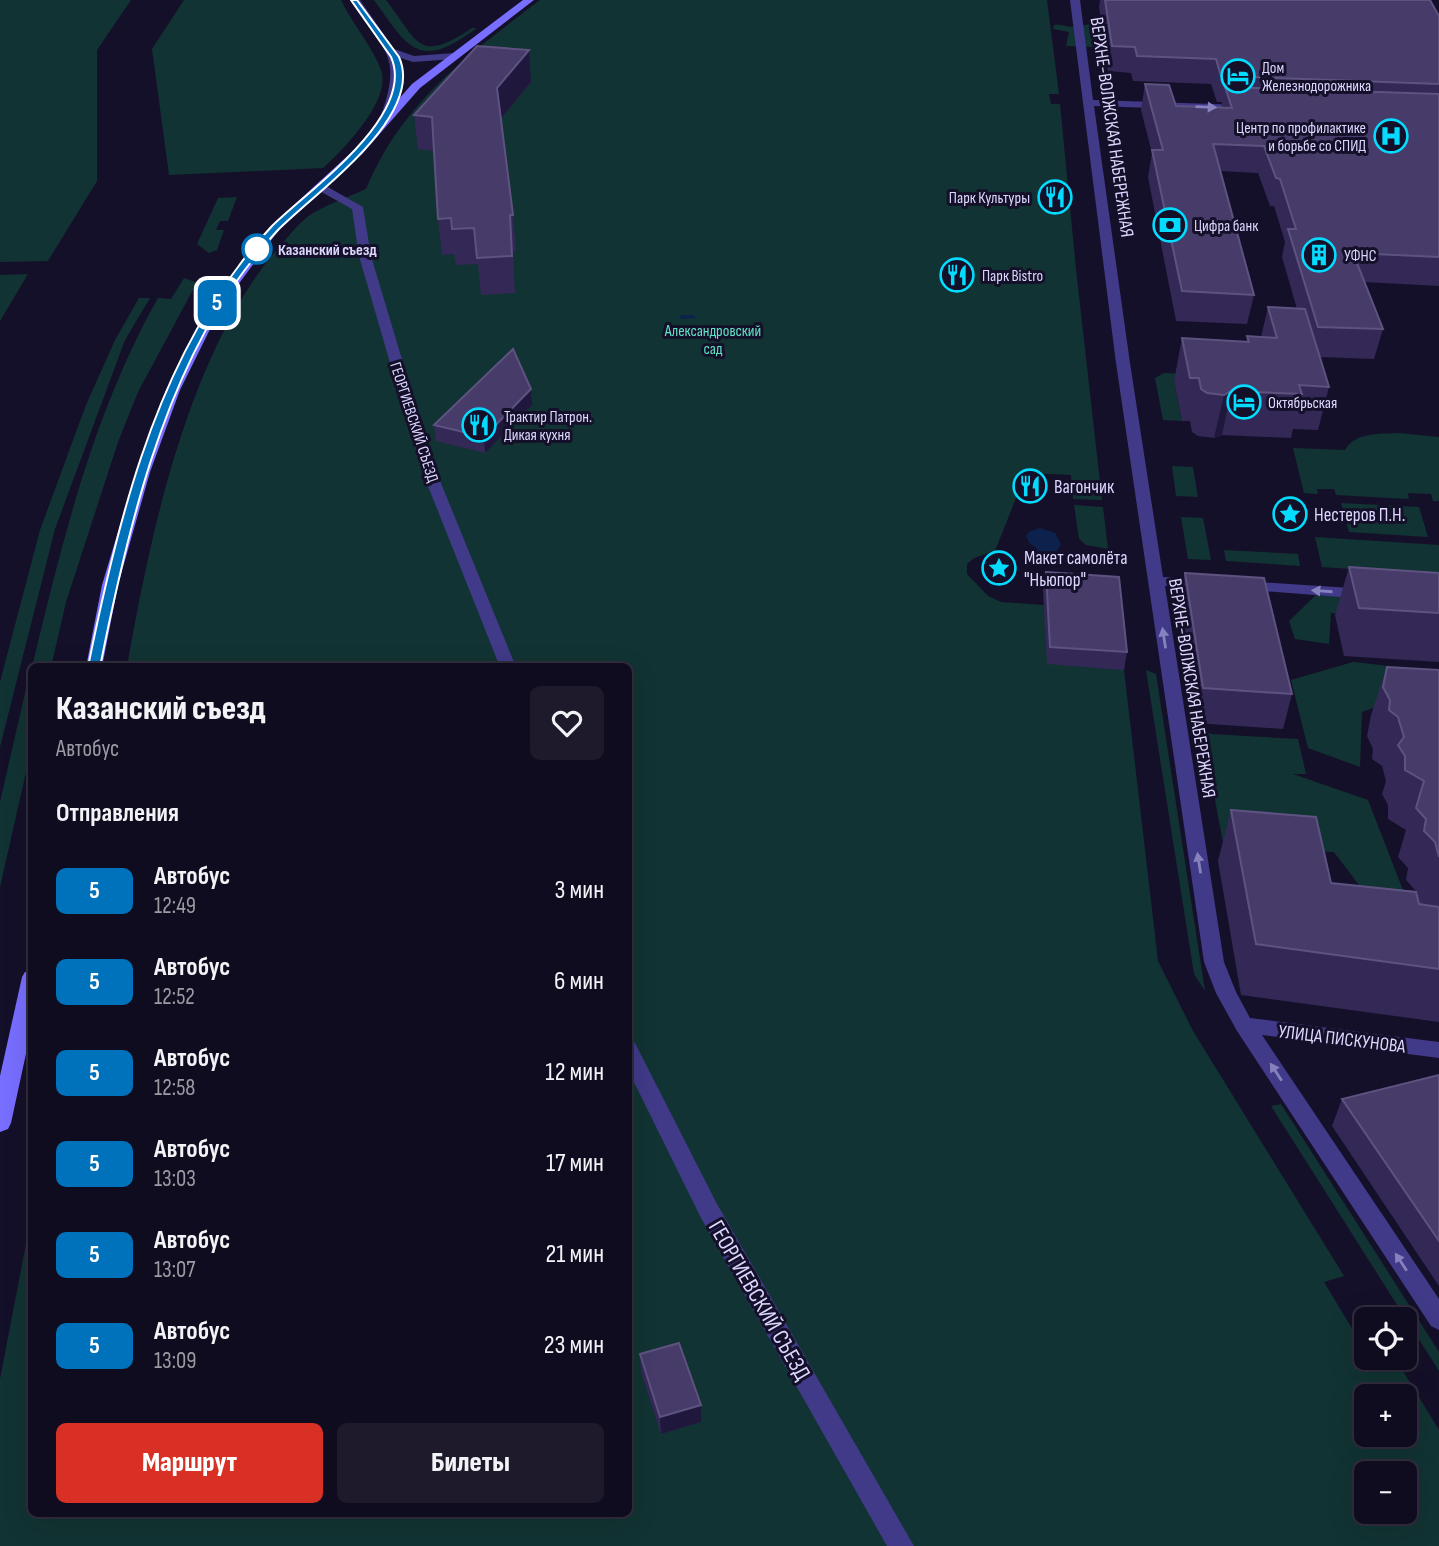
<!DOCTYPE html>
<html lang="ru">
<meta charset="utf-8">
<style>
body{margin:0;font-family:"Sofia Sans Condensed",sans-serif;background:#1e1a2c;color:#f1f3f6;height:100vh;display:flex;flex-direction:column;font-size:26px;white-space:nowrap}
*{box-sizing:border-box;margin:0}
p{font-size:23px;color:#9c9ba4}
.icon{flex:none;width:38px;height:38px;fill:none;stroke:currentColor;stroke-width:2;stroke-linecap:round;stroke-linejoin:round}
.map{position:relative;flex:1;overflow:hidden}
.details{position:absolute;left:28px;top:663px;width:604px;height:854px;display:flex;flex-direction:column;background:#100c1f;border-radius:10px;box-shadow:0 7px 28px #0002,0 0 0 2px #302c3d}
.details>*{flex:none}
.badge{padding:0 14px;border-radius:10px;font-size:24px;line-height:46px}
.fabs{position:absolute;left:1354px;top:1307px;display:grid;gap:14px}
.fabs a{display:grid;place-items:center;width:63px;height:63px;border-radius:10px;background:#100c1f;box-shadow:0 7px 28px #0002,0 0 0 2px #302c3d;font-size:35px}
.map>.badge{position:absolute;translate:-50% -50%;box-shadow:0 0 0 4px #fff}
h2{padding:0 28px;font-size:26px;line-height:63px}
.round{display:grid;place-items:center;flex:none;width:74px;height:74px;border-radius:10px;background:#1e1a2c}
.overview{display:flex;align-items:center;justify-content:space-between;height:119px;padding:0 28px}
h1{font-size:33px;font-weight:800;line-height:52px}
.action{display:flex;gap:14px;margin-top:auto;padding:14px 28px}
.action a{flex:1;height:80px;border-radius:10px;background:#d93025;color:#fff;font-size:28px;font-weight:800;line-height:80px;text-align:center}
.action a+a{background:#1e1a2c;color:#f1f3f6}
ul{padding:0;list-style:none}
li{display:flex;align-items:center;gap:21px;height:91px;padding:0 28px}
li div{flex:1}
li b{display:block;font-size:26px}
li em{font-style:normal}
li .badge{min-width:77px;font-weight:700;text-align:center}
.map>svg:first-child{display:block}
</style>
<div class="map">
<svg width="1439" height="1546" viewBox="0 0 1439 1546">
<rect width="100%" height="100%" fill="#151029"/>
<path fill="#123333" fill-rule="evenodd" d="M0 0H131L97 50V181L48 261 0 262Z
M184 0H341C352 24 372 45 381 70 392 100 343 150 323 168L169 175 152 49Z
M374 0H386C419 43 418 64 472 28H477C420 70 410 51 374 0Z
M540 0H1047L1059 94H1049L1051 104H1060L1076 269 1102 500 1073 499 1071 475 1026 473 995 551 974 558 967 564V574L988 596 1001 602 1044 605 1124 670 1158 961 1193 1031 1344 1276 1324 1282 1356 1335 1367 1333V1358H1395L1439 1430V1546H0V1379L31 1218 32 1514H628V667H127C150 534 189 351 279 247 289 236 300 221 313 213 329 204 348 197 366 189 402 102 468 55 540 0ZM1367 1396H1405V1435H1367ZM1367 1474H1405V1512H1367Z
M1101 22 1119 48 1066 46 1069 32 1053 29 1054 25C1061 24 1065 27 1072 27 1080 27 1092 23 1101 22Z
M237 197 228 221H220L216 230H224L217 250 209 253 197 244 218 198Z
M28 274 0 321V275Z
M184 278 201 284 195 286 138 392 118 442 66 602 51 667H32C62 542 94 411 158 298L171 299Z
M139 298H150L125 340 55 529 0 747V682L40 530 86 405 115 340Z
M1164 373 1190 374 1174 381 1182 421 1163 420 1155 378Z
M1399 433 1439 437V501H1433L1431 494 1408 493 1409 499 1336 495 1334 489H1317L1318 494 1304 493 1293 448 1345 450C1355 432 1380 434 1399 433Z
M1172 466 1193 467 1198 497 1176 496Z
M1341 503 1419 507 1428 537 1349 532Z
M1074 505 1103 507 1108 549 1086 545 1079 539Z
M1181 517 1203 518 1211 560 1188 559Z
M1315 537 1439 545V575L1322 567Z
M1224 550 1298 554 1300 566 1226 561Z
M1316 595 1439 603V618L1331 613 1329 644 1295 639 1289 621Z
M1353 662 1390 666 1401 698 1362 712 1360 767 1308 748 1291 680Z
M31 667V750L0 887V802Z
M1146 670 1156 674 1205 991 1194 974Z
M1202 730 1211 734 1298 739 1306 774H1293L1368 800 1408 903 1381 914 1334 852 1224 848Z
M1281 1104 1439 1352V1371L1271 1106Z"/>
<path fill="#0c214c" d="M1040 528 1055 533 1061 544C1054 558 1039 565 1024 559L1028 551 1038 549 1029 543 1026 536 1029 532Z"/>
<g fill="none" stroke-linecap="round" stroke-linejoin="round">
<path fill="#0c214c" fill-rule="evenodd" d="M693 315 695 316V318L682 319 679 317 682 315Z"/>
<path fill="#403a88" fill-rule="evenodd" d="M1070 0H1080L1093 100 1243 105 1248 108 1243 111 1094 106 1130 363 1163 577 1205 579 1213 584 1205 589 1165 586 1224 962 1236 992 1250 1018 1439 1042V1058L1262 1035 1439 1299V1330L1431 1326 1237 1031 1216 993 1204 962 1116 363Z
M318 186H326L363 207 371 256 434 466 516 667H500L420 466 359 256 352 209 318 190Z
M1243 581 1366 589 1374 594 1366 599 1238 589 1235 586Z
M628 1041 635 1043 717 1204 914 1546H887L701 1218 628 1070Z"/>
<path fill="#403a88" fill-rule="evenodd" d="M350 0H360L394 49 414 56 454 53 459 56 454 59 413 62 398 57 402 79 389 121 380 119C404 53 384 53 350 0Z"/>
<path fill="#786eff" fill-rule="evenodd" d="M523 0H534L420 88 362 154 278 231 220 309 180 390 150 472 118 585 102 667H86L102 585 136 472 166 390 208 308 270 227 354 150 412 84Z
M32 970V1026L11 1123 8 1129 0 1132V1076L22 977 25 972Z"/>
</g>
<path fill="#342857" d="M1100 0H1430L1439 16V286L1364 282 1383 329 1374 359 1320 357 1329 387 1318 430 1293 429 1291 438 1222 435 1214 438 1198 436 1192 432 1190 421H1182L1174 381 1182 338 1246 341 1247 336 1261 337 1268 307 1297 309 1282 257 1285 242 1274 206H1270L1258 173 1220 171 1254 295 1247 324 1176 321 1148 177 1152 153 1141 110 1145 84 1176 106 1221 108 1222 102H1217L1211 84 1133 81 1131 73 1108 71 1099 7Z
M531 82 501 119 513 215 516 251H513L515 293 481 295 478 264 456 265 454 254 442 255 438 219 434 151 418 149 414 115Z
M531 389 532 405 485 453 436 441 434 425Z
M1349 567 1439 573V662L1344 656 1335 615Z
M1046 572 1127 652 1124 670 1047 664 1043 590Z
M1185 573 1292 694 1283 729 1195 723 1178 607Z
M1387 667 1439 670V1022L1241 995 1218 861 1231 810 1331 883 1416 891 1406 880 1408 868 1398 857 1406 830 1388 819V805L1382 794 1386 781 1382 766 1372 759 1373 749 1367 736 1371 715Z
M1439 1075V1286L1332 1126 1342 1099Z
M640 1354 701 1422 661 1434 641 1372Z"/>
<path fill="#20173d" d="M529 50 531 82 499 121 497 88Z
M531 389 532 405 485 453 484 437Z
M1231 391 1222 435 1214 438 1224 395Z
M701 1405V1422L661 1434 660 1417Z"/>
<path fill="#463b69" stroke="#5e5380" stroke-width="2" d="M1105 0H1430L1439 16V84L1221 76 1216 59 1137 56 1135 47 1112 46Z
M477 46 529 50 497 88 513 215H510L512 256 477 258 474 228 452 229 451 218 438 219 432 117 414 115Z
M1145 84 1169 85 1176 106 1232 108 1225 87 1439 94V257L1353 253 1383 329 1318 327 1288 229H1296L1280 179 1276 178 1264 146 1213 144 1254 295 1182 291 1152 150H1163Z
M1268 307 1305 309 1329 387 1299 385 1302 394 1231 391 1224 395 1207 393 1201 389 1199 378H1190L1182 338 1249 342 1247 336 1277 338Z
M513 349 531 389 484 437 434 425Z
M1349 567 1439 573V613L1359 608Z
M1046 572 1119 577 1127 652 1050 647Z
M1185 573 1264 578 1292 694 1203 688Z
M1387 667 1439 670V857L1435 842 1424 831 1426 819 1416 808 1424 781 1405 770V756L1398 745 1404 737 1398 717 1389 710 1390 700 1383 687Z
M1231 810 1316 817 1331 883 1416 892 1419 904 1439 907V969L1256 944Z
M1439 1075V1241L1342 1099Z
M679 1343 701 1405 660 1417 640 1354Z"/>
<defs><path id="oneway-solid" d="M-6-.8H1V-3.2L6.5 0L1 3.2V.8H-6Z" transform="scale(1.75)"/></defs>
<g fill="#8781be">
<use href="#oneway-solid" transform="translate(1206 107) rotate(2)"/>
<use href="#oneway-solid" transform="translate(1322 591) rotate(-176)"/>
<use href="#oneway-solid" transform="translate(1164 638) rotate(-99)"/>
<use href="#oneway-solid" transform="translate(1199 863) rotate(-99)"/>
<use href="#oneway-solid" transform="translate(1276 1072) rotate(-123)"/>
<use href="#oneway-solid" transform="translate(1401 1262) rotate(-123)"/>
</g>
<path fill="#0072bc" stroke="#fff" stroke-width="2" d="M351 0H357L399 57C426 117 313 194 278 230 266 243 254 258 244 271 162 378 126 537 100 667L99 670H90L88 667C115 533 152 377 238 267 248 253 260 239 272 226 307 191 417 116 391 57Z"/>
<defs>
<symbol id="hotel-ring" viewBox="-11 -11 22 22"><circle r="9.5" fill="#151029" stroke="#03dcff" stroke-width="1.5"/><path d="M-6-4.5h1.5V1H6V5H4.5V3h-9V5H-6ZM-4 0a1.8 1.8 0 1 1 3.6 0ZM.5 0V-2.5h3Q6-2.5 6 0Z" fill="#03dcff"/></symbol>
<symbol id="hospital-ring" viewBox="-11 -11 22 22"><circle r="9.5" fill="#151029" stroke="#03dcff" stroke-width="1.5"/><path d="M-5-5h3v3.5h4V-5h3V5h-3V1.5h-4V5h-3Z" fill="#03dcff"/></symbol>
<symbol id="restaurant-ring" viewBox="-11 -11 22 22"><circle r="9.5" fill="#151029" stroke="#03dcff" stroke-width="1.5"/><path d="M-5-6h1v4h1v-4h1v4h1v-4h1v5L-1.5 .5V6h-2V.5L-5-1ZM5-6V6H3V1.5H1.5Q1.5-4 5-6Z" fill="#03dcff"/></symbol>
<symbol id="bank-ring" viewBox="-11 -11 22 22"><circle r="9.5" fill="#151029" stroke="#03dcff" stroke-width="1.5"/><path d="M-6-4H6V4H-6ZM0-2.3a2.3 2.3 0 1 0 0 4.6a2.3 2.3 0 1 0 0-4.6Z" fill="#03dcff"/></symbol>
<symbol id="building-ring" viewBox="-11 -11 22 22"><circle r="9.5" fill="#151029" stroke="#03dcff" stroke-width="1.5"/><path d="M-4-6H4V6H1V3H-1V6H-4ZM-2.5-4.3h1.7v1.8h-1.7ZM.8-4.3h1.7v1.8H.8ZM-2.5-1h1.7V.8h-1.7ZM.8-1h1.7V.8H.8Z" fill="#03dcff"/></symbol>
<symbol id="sight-ring" viewBox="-11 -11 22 22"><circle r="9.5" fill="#151029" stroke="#03dcff" stroke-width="1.5"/><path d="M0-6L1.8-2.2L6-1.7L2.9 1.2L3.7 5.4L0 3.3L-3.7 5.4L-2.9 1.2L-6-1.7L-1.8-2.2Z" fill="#03dcff"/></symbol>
</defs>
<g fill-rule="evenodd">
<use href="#hotel-ring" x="1219" y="57" width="38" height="38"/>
<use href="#hospital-ring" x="1372" y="117" width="38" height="38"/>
<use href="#restaurant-ring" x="1036" y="178" width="38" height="38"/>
<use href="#bank-ring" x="1151" y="206" width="38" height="38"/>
<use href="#building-ring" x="1300" y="236" width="38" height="38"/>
<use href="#restaurant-ring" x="938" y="256" width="38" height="38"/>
<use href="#hotel-ring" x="1225" y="383" width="38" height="38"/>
<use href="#restaurant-ring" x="460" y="406" width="38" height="38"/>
<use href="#restaurant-ring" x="1011" y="467" width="38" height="38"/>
<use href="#sight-ring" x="1271" y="495" width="38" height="38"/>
<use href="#sight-ring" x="980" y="549" width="38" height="38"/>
</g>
<circle fill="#fff" stroke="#0072bc" stroke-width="3.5" cx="257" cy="249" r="14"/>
<g text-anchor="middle" stroke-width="6" stroke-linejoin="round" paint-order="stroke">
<g font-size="16" fill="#ddd7ff" stroke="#151029" text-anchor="start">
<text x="1262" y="73">Дом<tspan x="1262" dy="18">Железнодорожника</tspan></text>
<text x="1366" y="133" text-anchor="end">Центр по профилактике<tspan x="1366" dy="18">и борьбе со СПИД</tspan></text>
<text x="1030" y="203" text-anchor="end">Парк Культуры</text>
<text x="1194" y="231">Цифра банк</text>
<text x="1344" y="261">УФНС</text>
<text x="982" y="281">Парк Bistro</text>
<text x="1268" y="408">Октябрьская</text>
<text x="504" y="422">Трактир Патрон.<tspan x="504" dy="18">Дикая кухня</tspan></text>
</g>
<g font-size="16" font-weight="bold" fill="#ddd7ff" stroke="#151029" text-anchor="start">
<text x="278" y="255">Казанский съезд</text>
</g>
<g font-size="16" fill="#60e2c7" stroke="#151029">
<text x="713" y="336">Александровский<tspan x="713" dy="18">сад</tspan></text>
</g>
<g font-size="16" fill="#ddd7ff" stroke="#151029">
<text transform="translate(415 422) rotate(72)" y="6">ГЕОРГИЕВСКИЙ СЪЕЗД</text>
</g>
<g font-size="19" fill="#ddd7ff" stroke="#151029">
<text transform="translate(1113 127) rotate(82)" y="7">ВЕРХНЕ-ВОЛЖСКАЯ НАБЕРЕЖНАЯ</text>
<text transform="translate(1193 688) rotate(81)" y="7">ВЕРХНЕ-ВОЛЖСКАЯ НАБЕРЕЖНАЯ</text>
<text transform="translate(1342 1038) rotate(7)" y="7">УЛИЦА ПИСКУНОВА</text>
</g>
<g font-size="19" fill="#ddd7ff" stroke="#151029" text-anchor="start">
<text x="1054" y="493">Вагончик</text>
<text x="1314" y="521">Нестеров П.Н.</text>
<text x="1024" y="564">Макет самолёта<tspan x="1024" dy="22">"Ньюпор"</tspan></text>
</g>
<g font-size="23" fill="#ddd7ff" stroke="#151029">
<text transform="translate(760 1300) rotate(60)" y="8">ГЕОРГИЕВСКИЙ СЪЕЗД</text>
</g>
</g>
</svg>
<div class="fabs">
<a><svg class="icon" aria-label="locate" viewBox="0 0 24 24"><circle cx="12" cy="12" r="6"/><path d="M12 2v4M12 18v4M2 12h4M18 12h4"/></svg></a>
<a>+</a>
<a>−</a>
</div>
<b class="badge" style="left:217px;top:303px;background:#0072bc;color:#fff">5</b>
<section class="details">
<div class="overview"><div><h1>Казанский съезд</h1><p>Автобус</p></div><a class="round"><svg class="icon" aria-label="heart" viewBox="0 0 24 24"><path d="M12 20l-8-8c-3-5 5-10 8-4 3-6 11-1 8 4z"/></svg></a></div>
<h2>Отправления</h2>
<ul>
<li><span class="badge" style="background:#0072bc;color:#fff">5</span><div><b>Автобус</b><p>12:49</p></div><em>3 мин</em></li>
<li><span class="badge" style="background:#0072bc;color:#fff">5</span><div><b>Автобус</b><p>12:52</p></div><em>6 мин</em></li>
<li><span class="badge" style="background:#0072bc;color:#fff">5</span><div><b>Автобус</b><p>12:58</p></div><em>12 мин</em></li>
<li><span class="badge" style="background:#0072bc;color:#fff">5</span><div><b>Автобус</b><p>13:03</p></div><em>17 мин</em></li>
<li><span class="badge" style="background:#0072bc;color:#fff">5</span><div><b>Автобус</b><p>13:07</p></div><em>21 мин</em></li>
<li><span class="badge" style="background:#0072bc;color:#fff">5</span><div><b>Автобус</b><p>13:09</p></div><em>23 мин</em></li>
</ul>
<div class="action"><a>Маршрут</a><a>Билеты</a></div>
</section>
</div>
